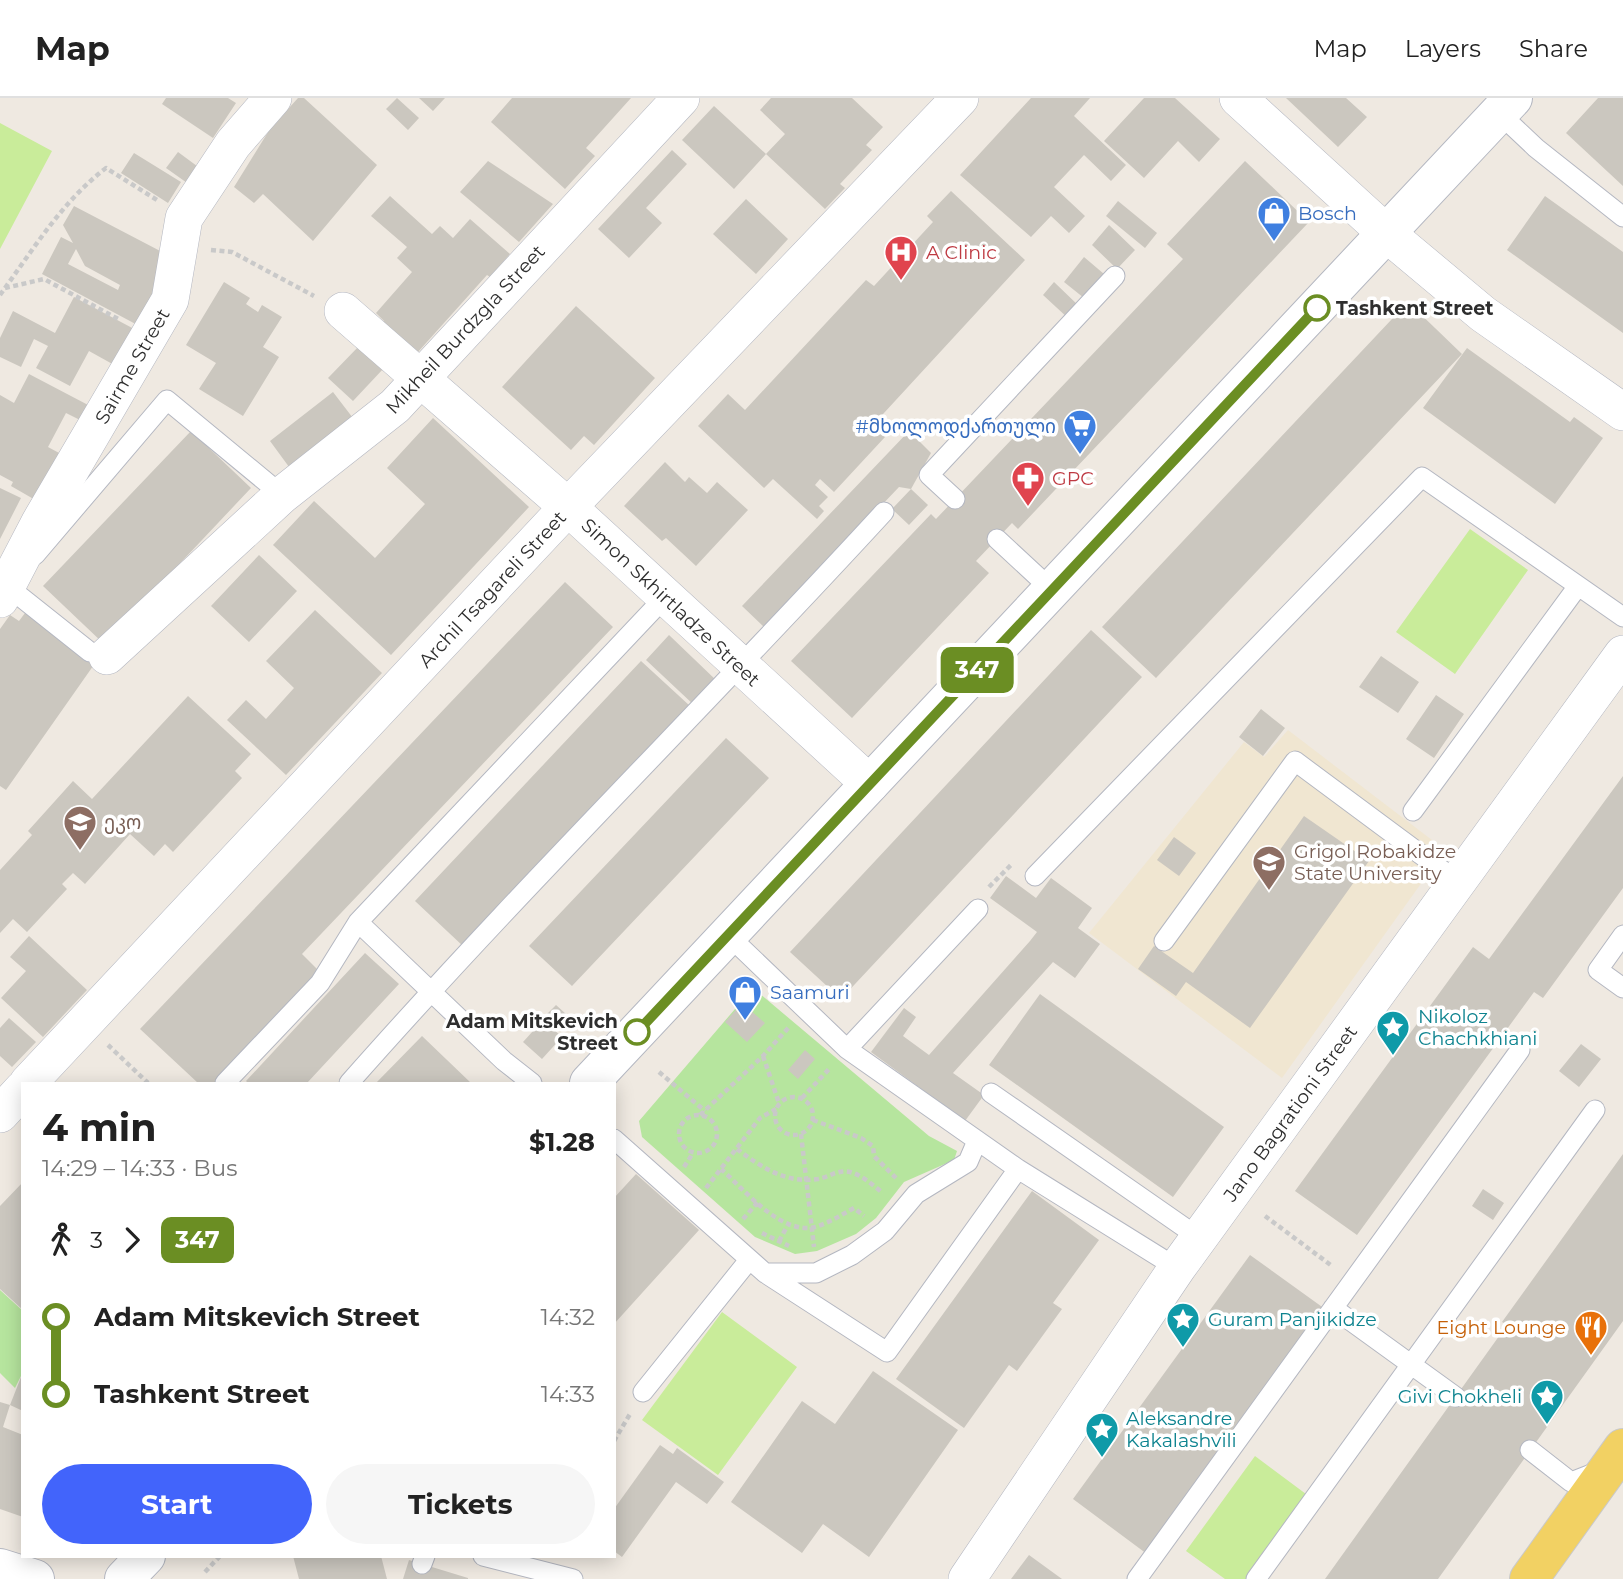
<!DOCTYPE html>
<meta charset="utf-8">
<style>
body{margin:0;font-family:Montserrat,"Noto Sans Georgian",sans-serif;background:#f6f6f6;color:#222;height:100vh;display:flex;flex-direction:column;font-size:26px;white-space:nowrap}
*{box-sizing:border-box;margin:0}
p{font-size:23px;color:#767676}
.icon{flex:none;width:38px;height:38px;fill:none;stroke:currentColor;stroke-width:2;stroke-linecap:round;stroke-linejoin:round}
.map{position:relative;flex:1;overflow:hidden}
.panel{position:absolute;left:21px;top:984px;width:595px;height:476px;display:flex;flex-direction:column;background:#fff;border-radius:0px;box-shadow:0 4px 18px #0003}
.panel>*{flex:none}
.badge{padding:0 14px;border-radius:10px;font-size:24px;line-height:46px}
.map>.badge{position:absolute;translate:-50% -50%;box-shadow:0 0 0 4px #fff}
.legs{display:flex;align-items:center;gap:10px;height:77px;padding:0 21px;font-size:23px}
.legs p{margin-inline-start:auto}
.summary{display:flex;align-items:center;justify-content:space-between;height:119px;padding:0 21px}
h1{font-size:38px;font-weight:700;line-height:52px}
.button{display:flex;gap:14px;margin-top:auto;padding:14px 21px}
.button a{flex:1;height:80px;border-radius:42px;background:#4264fb;color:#fff;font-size:28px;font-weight:700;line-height:80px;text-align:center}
.button a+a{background:#f6f6f6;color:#222}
ul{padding:0 21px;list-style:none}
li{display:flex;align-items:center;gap:24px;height:77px;font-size:26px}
li i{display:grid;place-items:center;width:10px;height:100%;margin:0 9px;background:currentColor}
li i::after{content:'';width:18px;height:18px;margin:-9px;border:5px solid;border-radius:50%;background:#fff}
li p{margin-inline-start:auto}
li:first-child i{background:linear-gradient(#0000 50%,currentColor 0)}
li:last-child i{background:linear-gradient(currentColor 50%,#0000 0)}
header{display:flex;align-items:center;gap:42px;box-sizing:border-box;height:98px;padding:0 35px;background:#fff;border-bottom:2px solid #e0e0e0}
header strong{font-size:33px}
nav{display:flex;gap:38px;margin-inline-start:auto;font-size:24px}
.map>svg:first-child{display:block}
</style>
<header>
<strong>Map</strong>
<nav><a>Map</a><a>Layers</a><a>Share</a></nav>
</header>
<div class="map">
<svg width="1623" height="1481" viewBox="0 0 1623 1481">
<rect width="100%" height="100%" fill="#efe9e1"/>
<path fill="#f0e6d1" d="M1288 632 1445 752 1282 980 1089 835 1244 644 1264 659Z"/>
<path fill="#b6e59e" d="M753 890 929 1038 957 1053 954 1062 904 1084 876 1120 856 1136 817 1153 795 1156 755 1139 642 1039 639 1023Z
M0 1192 23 1213V1274L15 1290 0 1275Z"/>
<path fill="#c9ec9a" d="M0 25 52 53 0 151Z
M1470 431 1528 472 1455 576 1396 534Z
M722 1214 797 1269 718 1377 642 1322Z
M1255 1358 1310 1399 1250 1481H1225L1186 1453Z"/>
<path fill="#cbc7bf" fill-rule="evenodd" d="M166 0H228L236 5 213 40 162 6Z
M298 0H304L377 67 313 143 263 96 254 105 234 89 270 31Z
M397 0 419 20 408 32 386 11Z
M419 0H445L433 13Z
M512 0H631L586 50 595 58 565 91 491 24Z
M771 0H852L883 29 866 47 872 52 840 86 845 90 825 111 766 56 785 36 760 12Z
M1031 0H1090L1074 18 1126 67 1111 83 1084 57 1054 89 1085 118 1069 135 1051 118 1031 139 960 77Z
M1144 0H1175L1220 41 1199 64 1178 43 1144 80 1104 43Z
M1286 0H1346L1367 19 1338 49Z
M1598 0H1623V88L1566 35Z
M714 8 766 56 734 91 682 42Z
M672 52 687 66 646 110 662 125 629 160 598 131Z
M178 54 201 71 190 87 166 70Z
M134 55 181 84 168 105 121 75Z
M488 63 553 106 519 144 460 94Z
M1245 63 1309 124 1018 431 1012 425 976 463 989 475 852 620 791 563 931 416 936 421 1183 161 1167 146Z
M951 93 1025 162 872 328 885 339 834 394 820 381 815 387 828 399 819 408 824 413 817 421 773 381 764 390 698 328 728 296 745 312 866 182 874 188 933 124 927 118Z
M390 98 432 136 440 128 453 140 470 121 510 156 490 179 487 177 409 264 375 232 384 223 376 215 412 174 397 160 407 149 371 118Z
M1545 98 1623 154V235L1507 152Z
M746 101 788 141 756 176 713 136Z
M1118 103 1157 135 1145 150 1106 118Z
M74 108 164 155 166 170 143 230 42 176 61 139 73 145 63 127ZM76 151 85 168 120 187 118 192 68 166Z
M1109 127 1135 152 1117 171 1092 147Z
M1084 159 1104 176 1084 200 1064 184Z
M224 184 250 200 246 206 258 214 262 207 282 219 263 249 279 259 243 318 199 291 216 265 186 247Z
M1054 184 1080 209 1069 221 1043 197Z
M74 199 136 232 116 268 89 253 70 288 36 270 48 248 34 241 21 269 0 259V240L13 213 55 235Z
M1408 204 1462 256 1156 580 1102 529Z
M576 208 655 280 594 347 584 338 571 352 502 289Z
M360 247 384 270 353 303 328 280Z
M1467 250 1570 324 1574 319 1603 340 1555 406 1423 310Z
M29 276 90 308 82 323 66 315 48 349 61 356 37 403 11 388 13 384 0 377V297L14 305Z
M333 294 356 324 292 373 270 343Z
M433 320 529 409 391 557 273 447 314 403 375 460 425 406 387 370Z
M191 333 251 390 104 546 43 488Z
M909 333 931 355 911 391 899 389 765 530 742 508Z
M665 364 685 384 689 379 707 395 717 384 748 412 696 468 666 440 662 443 624 408Z
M0 390 21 400 0 441Z
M911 391 928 407 909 427 892 411Z
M259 457 297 493 249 544 211 508Z
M565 484 613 529 302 856 321 875 216 985H198L140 931Z
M28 511 98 561 6 692 0 688V531L10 517 19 523Z
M315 512 382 575 286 677 227 622 246 602 266 621 294 590 266 563Z
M1091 532 1142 579 841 901 790 854Z
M669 537 718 584 695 608 646 562Z
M1381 558 1419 584 1398 615 1359 589Z
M641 563 690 608 464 849 415 803Z
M1436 597 1464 616 1434 660 1406 641Z
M188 598 251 656 235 673 242 680 173 754 165 746 154 758 130 736 85 786 73 775 62 786 67 791 27 834 13 821 0 835V772L32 737 28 733 73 683 92 701Z
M1261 611 1285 630 1263 658 1239 639Z
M726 640 769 680 572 888 529 848Z
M1623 678V790L1543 900 1534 894 1357 1137 1295 1093 1473 849 1489 861Z
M1304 718 1369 763 1250 930 1186 884 1176 898 1138 871 1154 848 1193 875Z
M1174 739 1196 755 1179 778 1157 762Z
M1006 778 1036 800 1051 780 1092 810 1078 830 1100 846 1075 880 1053 864 953 975 984 997 965 1023 871 954 904 910 916 919 903 938 929 957 1030 843 1037 834 990 800Z
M29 838 87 892 43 939 1 900 26 873 10 859Z
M365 855 399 886 307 985H248L246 983Z
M1040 896 1224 1029 1173 1099 989 967Z
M742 905 765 925 747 944 725 924Z
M556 907 566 916 555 928 545 918Z
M9 920 36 944 12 969 0 958V930Z
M543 922 562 939 542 961 523 944Z
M422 938 471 985H376Z
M1581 946 1601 961 1579 989 1559 973Z
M805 952 815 961 798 981 788 972Z
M1623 1056V1223L1438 1481H1325L1507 1227 1502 1224Z
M636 1076 699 1132 614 1226V1100Z
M23 1084V1212L0 1191V1108Z
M1483 1091 1504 1105 1493 1122 1472 1108Z
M1032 1093 1099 1142 1053 1205 1062 1211 1017 1273 1009 1267 964 1330 896 1281Z
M1250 1157 1325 1211 1147 1456 1073 1401Z
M873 1273 958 1332 869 1459 823 1426 802 1455 731 1404 802 1303 835 1326Z
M23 1274V1313L10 1307Z
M0 1304 10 1307 3 1329 23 1337V1419L0 1411Z
M660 1347 673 1356 677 1350 724 1384 707 1406 676 1384 622 1459 614 1453V1411Z
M1029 1457 1062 1481H1011Z
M293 1458H381L387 1481H299Z
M409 1462 468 1480V1481H403Z"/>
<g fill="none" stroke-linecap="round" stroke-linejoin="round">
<defs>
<path id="lane" d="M1499 15 1536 50 1623 119
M955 401 929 377 1115 178
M997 441 1052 492
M35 457 167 302 282 397
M7 488 90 554
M1413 713 1578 488
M1035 778 1422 379 1623 519
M358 824 504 963 532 985
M728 837 847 951 1018 1071 1177 1170
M1623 837 1598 872 1623 890
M1164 843 1295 663 1458 784
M847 951 978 811
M225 985 320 885 358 824 665 499
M349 985C522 789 708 606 884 414
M991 995 1201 1141
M614 1041 765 1175 887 1254 1018 1071
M765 1175H816L852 1157 885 1133 916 1096 968 1064 977 1043
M1333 1210 1456 1299
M643 1294 749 1162
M1530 1352 1571 1384 1599 1373
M483 1458 573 1481
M422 1466 425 1458
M1137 1481 1520 952
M1256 1481 1595 1012"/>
<path id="street" d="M1238 0 1386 135 1483 216 1623 314
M343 213 568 409 870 686
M0 501 40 424 170 202 184 120 233 46 273 0
M107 558 282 397 395 308 681 0
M28 985 568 409 960 0
M0 1016 23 991
M967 1481 1177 1170 1623 556"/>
<path id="secondary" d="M589 985 1513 0
M0 1470 35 1481
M124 1481 146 1458"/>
<path id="primary" d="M1529 1481 1623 1350"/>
</defs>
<use href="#lane" stroke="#b4b7c1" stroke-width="21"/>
<use href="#street" stroke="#b4b7c1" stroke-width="38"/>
<use href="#secondary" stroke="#b4b7c1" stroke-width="40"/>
<use href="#primary" stroke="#c9c9c9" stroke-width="40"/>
<path stroke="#c9c9c9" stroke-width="4.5" stroke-dasharray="5 3.5" stroke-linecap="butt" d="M211 152 232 154 314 198
M5 190C36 147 64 102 106 70L157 102
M0 197 5 190 44 181 120 222
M989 789 1012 766
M108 947 148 985
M763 958 779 1005
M659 974 705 1013
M775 1018a19 19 0 1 1 38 0a19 19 0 1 1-38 0Z
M802 1000 830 970
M679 1036a19 19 0 1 1 38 0a19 19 0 1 1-38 0Z
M700 1017 763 958 789 929
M813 1022 861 1040 873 1048 874 1058 896 1080
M801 1036 814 1149
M737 1051C761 1069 786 1086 818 1081 829 1079 839 1071 850 1074 862 1077 874 1088 883 1095
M684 1069 693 1055
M721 1071C744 1091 780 1137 815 1129 829 1125 841 1117 854 1110L864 1118
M706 1090 760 1020 776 1011
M1265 1118 1332 1168
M743 1121 758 1104
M762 1135 789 1148
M779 1143 789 1125
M614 1343 630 1316
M205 1474 220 1458"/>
<use href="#lane" stroke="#fff" stroke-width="19"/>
<use href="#street" stroke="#fff" stroke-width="37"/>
<use href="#secondary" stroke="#fff" stroke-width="38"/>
<use href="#primary" stroke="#f2d163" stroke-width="38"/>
</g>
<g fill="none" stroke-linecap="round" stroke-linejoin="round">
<defs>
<path id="line-1" d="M637 934 1317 210"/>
</defs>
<use href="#line-1" stroke="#fff" stroke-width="16"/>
<use href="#line-1" stroke="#6b8e23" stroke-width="10"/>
</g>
<defs>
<symbol id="shop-pin" viewBox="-11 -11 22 30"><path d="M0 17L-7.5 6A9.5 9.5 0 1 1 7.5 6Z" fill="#3f7fe0" stroke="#fff"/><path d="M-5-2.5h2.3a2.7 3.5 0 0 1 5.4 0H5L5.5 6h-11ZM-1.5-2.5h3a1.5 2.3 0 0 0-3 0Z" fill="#fff"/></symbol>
<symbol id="hospital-pin" viewBox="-11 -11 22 30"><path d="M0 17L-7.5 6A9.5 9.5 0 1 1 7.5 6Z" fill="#e0444e" stroke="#fff"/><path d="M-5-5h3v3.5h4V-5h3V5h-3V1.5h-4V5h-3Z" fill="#fff"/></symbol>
<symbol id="supermarket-pin" viewBox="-11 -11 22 30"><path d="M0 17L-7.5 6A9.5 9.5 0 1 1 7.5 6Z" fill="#3f7fe0" stroke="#fff"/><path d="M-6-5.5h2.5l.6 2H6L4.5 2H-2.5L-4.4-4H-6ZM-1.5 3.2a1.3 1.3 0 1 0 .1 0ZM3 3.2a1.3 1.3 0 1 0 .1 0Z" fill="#fff"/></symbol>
<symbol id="pharmacy-pin" viewBox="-11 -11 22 30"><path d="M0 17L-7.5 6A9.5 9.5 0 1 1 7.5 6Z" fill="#e0444e" stroke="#fff"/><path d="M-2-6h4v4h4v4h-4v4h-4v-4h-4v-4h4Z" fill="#fff"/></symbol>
<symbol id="school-pin" viewBox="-11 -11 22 30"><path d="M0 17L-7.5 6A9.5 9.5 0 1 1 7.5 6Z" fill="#8d6e63" stroke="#fff"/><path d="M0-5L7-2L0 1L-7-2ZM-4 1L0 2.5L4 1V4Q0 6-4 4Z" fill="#fff"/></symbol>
<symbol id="university-pin" viewBox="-11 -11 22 30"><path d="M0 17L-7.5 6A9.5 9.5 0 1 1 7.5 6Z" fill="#8d6e63" stroke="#fff"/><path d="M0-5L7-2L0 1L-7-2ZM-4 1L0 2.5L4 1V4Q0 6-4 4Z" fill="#fff"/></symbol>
<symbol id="sight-pin" viewBox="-11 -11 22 30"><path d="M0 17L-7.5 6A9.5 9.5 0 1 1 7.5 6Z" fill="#0f9aa8" stroke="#fff"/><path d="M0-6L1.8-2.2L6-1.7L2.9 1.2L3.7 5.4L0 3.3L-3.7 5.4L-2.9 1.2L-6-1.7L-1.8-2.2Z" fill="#fff"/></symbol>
<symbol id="restaurant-pin" viewBox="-11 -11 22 30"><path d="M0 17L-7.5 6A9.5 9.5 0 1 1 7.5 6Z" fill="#e8710a" stroke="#fff"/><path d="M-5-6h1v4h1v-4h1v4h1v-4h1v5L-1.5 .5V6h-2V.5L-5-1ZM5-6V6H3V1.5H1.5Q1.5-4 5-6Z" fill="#fff"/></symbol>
</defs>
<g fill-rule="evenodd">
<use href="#shop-pin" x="1255" y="96" width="38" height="52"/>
<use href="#hospital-pin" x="882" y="135" width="38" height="52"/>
<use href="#supermarket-pin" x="1061" y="309" width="38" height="52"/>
<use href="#pharmacy-pin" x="1009" y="361" width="38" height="52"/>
<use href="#school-pin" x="61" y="705" width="38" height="52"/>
<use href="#university-pin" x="1250" y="745" width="38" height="52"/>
<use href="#shop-pin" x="726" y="875" width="38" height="52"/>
<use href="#sight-pin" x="1374" y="910" width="38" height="52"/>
<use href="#sight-pin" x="1164" y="1202" width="38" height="52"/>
<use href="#restaurant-pin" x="1572" y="1210" width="38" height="52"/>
<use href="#sight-pin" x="1528" y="1279" width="38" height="52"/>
<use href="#sight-pin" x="1083" y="1312" width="38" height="52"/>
</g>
<g fill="#fff" stroke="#6b8e23" stroke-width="3.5">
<circle cx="1317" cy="210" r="12"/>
<circle cx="637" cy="934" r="12"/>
</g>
<g text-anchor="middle" stroke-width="7" stroke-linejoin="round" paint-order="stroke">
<g font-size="19" fill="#366cbe" stroke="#fff" text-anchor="start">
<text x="1298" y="122">Bosch</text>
<text x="1056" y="335" text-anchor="end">#მხოლოდქართული</text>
<text x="770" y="901">Saamuri</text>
</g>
<g font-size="19" fill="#be3a42" stroke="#fff" text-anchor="start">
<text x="926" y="161">A Clinic</text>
<text x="1052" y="387">GPC</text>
</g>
<g font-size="19" font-weight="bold" fill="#2e2e2e" stroke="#fff" text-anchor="start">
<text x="1336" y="217">Tashkent Street</text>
<text x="618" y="930" text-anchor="end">Adam Mitskevich<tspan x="618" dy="22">Street</tspan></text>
</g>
<g font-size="19" fill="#2e2e2e" stroke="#fff">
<text transform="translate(465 231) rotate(-47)" y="7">Mikheil Burdzgla Street</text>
<text transform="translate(132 268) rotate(-60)" y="7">Sairme Street</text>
<text transform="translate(492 491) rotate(-47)" y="7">Archil Tsagareli Street</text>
<text transform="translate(671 504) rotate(43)" y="7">Simon Skhirtladze Street</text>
<text transform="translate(1290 1015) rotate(-54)" y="7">Jano Bagrationi Street</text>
</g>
<g font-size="19" fill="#785e54" stroke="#fff" text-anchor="start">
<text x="104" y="731">ეკო</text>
<text x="1294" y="760">Grigol Robakidze<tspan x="1294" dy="22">State University</tspan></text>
</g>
<g font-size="19" fill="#0d838f" stroke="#fff" text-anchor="start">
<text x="1418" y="925">Nikoloz<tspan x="1418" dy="22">Chachkhiani</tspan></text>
<text x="1208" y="1228">Guram Panjikidze</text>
<text x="1522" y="1305" text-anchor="end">Givi Chokheli</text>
<text x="1126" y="1327">Aleksandre<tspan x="1126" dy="22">Kakalashvili</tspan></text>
</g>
<g font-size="19" fill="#c56008" stroke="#fff" text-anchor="end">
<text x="1566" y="1236">Eight Lounge</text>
</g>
</g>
</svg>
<b class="badge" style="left:977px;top:572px;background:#6b8e23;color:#fff">347</b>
<section class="panel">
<div class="summary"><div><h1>4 min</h1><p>14:29 – 14:33 · Bus</p></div><b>$1.28</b></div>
<div class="legs"><svg class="icon" aria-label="walk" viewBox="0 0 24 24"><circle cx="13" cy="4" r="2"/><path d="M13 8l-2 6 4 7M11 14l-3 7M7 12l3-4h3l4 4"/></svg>3<svg class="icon" aria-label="forward" viewBox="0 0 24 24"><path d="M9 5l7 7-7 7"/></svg><b class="badge" style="background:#6b8e23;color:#fff">347</b></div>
<ul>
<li><i style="color:#6b8e23"></i><b>Adam Mitskevich Street</b><p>14:32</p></li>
<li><i style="color:#6b8e23"></i><b>Tashkent Street</b><p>14:33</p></li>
</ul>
<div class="button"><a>Start</a><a>Tickets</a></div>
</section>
</div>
